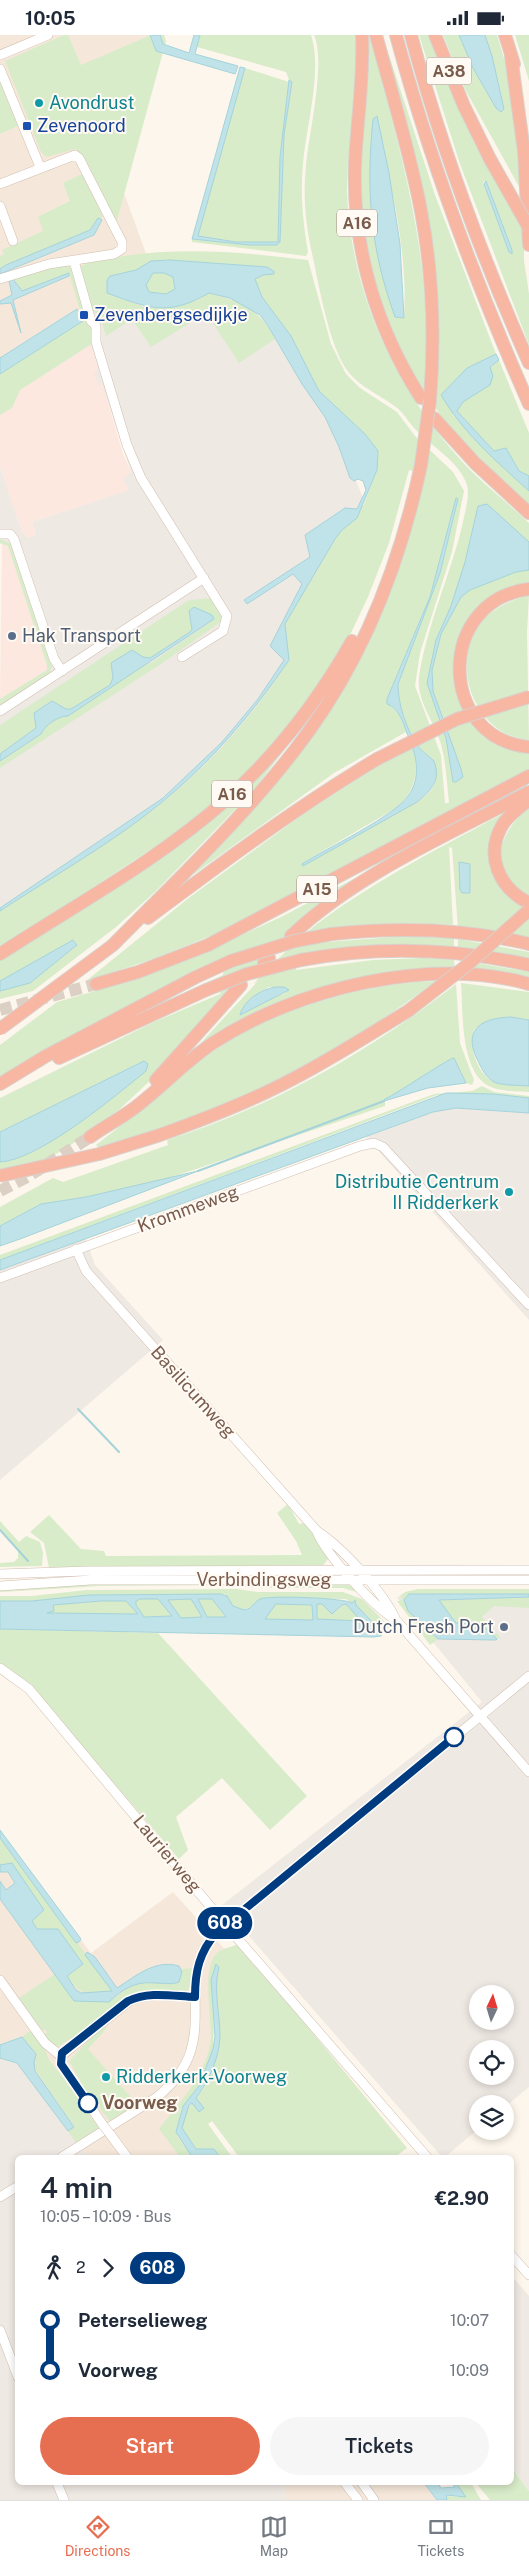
<!DOCTYPE html>
<meta charset="utf-8">
<style>
body{margin:0;font-family:"Public Sans",sans-serif;background:#f6f6f7;color:#1f2937;height:100vh;display:flex;flex-direction:column;font-size:19px;white-space:nowrap}
*{box-sizing:border-box;margin:0}
p{font-size:16px;color:#747a83}
.icon{flex:none;width:28px;height:28px;fill:none;stroke:currentColor;stroke-width:2;stroke-linecap:round;stroke-linejoin:round}
.map{position:relative;flex:1;overflow:hidden}
.drawer{position:absolute;left:15px;top:2120px;width:499px;height:330px;display:flex;flex-direction:column;background:#fff;border-radius:8px;box-shadow:0 2px 8px #0003}
.drawer>*{flex:none}
.badge{padding:0 10px;border-radius:16px;font-size:18px;line-height:32px}
.needle{width:32px;rotate:4deg}
.controls{position:absolute;left:469px;top:1950px;display:grid;gap:10px}
.controls a{display:grid;place-items:center;width:45px;height:45px;border-radius:50%;background:#fff;box-shadow:0 2px 8px #0003;font-size:25px}
.map>.badge{position:absolute;translate:-50% -50%;box-shadow:0 0 0 2px #fff}
.legs{display:flex;align-items:center;gap:8px;height:55px;padding:0 25px;font-size:16px}
.legs p{margin-inline-start:auto}
.summary{display:flex;align-items:center;justify-content:space-between;height:85px;padding:0 25px}
h1{font-size:28px;font-weight:600;line-height:38px}
.primary-button{display:flex;gap:10px;margin-top:auto;padding:10px 25px}
.primary-button a{flex:1;height:58px;border-radius:30px;background:#e76f51;color:#fff;font-size:20px;font-weight:600;line-height:58px;text-align:center}
.primary-button a+a{background:#f6f6f7;color:#1f2937}
ul{padding:0 25px;list-style:none}
li{display:flex;align-items:center;gap:18px;height:50px;font-size:19px}
li i{display:grid;place-items:center;width:8px;height:100%;margin:0 6px;background:currentColor}
li i::after{content:'';width:12px;height:12px;margin:-6px;border:4px solid;border-radius:50%;background:#fff}
li p{margin-inline-start:auto}
li:first-child i{background:linear-gradient(#0000 50%,currentColor 0)}
li:last-child i{background:linear-gradient(currentColor 50%,#0000 0)}
.status{display:flex;justify-content:space-between;align-items:center;height:35px;padding:0 25px;background:#fff;direction:ltr}
.status svg{height:14px;fill:currentColor}
.menu{display:flex;justify-content:space-around;align-items:center;height:70px;border-top:1px solid #e0e1e3;background:#fff;font-size:14px;color:#747a83}
.menu a{display:grid;justify-items:center;gap:2px}
.menu .active{color:#e76f51}
.map>svg:first-child{display:block}
</style>
<div class="status"><b>10:05</b><svg viewBox="0 0 49 12"><path d="M0 12V9h3v3zM5 12V6h3v6zM10 12V3h3v9zM15 12V0h3v12zM26 1h20v11H26zM47 4h2v5h-2z"/></svg></div>
<div class="map">
<svg width="529" height="2465" viewBox="0 0 529 2465">
<rect width="100%" height="100%" fill="#fdf6ec"/>
<path fill="#f5e8da" d="M0 0H149L152 6 79 35 151 232 0 337Z
M0 1799 91 1918 173 1857 237 1928 202 2038 171 2081 192 2122H89L33 2041 0 2020Z
M284 2448H423L437 2465H286Z"/>
<path fill="#fde8e0" d="M91 309 123 419 131 437 130 455 32 487 36 500 28 503 22 497 0 432V380L12 373 20 355Z
M2 507 8 511 47 630V635L0 664Z"/>
<path fill="#efe9e4" fill-rule="evenodd" d="M243 259 331 383 363 463 292 587 306 627 244 717 0 894V664L47 635V630L8 511 0 508V432L22 497 28 503 36 500 32 487 129 455 123 444 131 437 102 349 99 350 94 340 98 332 91 310 20 355 12 373 0 380V337L99 266Z
M456 1073 529 1078V1285L366 1102 433 1077Z
M85 1202 95 1230 163 1305 0 1445V1231Z
M403 1558H529V2052L505 2072V2069H478L477 2095 445 2122H442L222 1870 482 1667 397 1563ZM478 1959H505V1986H478ZM478 2014H505V2041H478Z
M14 2016 89 2122H18V2448H284L286 2465H0V2020Z
M511 2240 529 2261V2456L511 2432Z"/>
<path fill="#d8ecc9" fill-rule="evenodd" d="M64 0H68L81 30 151 0H164L166 6 116 189 81 120 76 114 46 122 41 117 5 26Z
M200 0H311L312 3C322 39 306 91 303 129 300 159 303 187 308 217L306 221 192 207V204L249 210H277L280 207 284 100 292 47 289 45 286 37 197 12Z
M314 0H357C356 18 357 36 355 53 353 87 347 121 347 155 350 256 393 349 459 423 480 447 506 466 529 488V551L510 555 463 604 469 677 529 716V734L215 899 156 923 86 946 190 862 302 780 377 731 413 713C419 737 416 754 398 772L302 828 417 767C436 753 438 749 434 726 429 721 421 716 417 709 406 693 398 669 398 649L440 538 458 465 456 464 430 562 396 642 391 671 399 679 406 697 334 738 176 852 250 779 382 575 408 507 425 439 409 435 389 508 368 562 350 600 312 665 239 748 189 789 0 914V876C52 841 108 809 158 771 209 731 255 679 289 625L285 589 335 504 364 469 377 435 378 416 365 399 319 356 291 301 262 262 255 244 263 240 274 239V235L267 232 170 225 151 226 136 235 125 238 107 258 147 273 198 265 209 258C240 266 260 274 275 304L239 328 206 278 151 312 132 284 106 301 100 281 92 275 80 232C89 225 101 225 112 223 178 211 242 217 308 225L331 309 346 339 360 353 397 377 415 401 453 437 464 456 452 517 420 618 415 651 441 720 445 768H449C447 748 446 729 441 709 435 688 416 665 419 642 427 589 451 539 463 487 465 476 470 462 467 450 459 426 432 412 416 395 408 387 403 376 393 370 378 359 362 353 349 338 328 311 319 248 311 214 305 186 303 158 306 130 309 98 326 27 314 0Z
M368 0C374 6 379 36 382 46 406 137 429 226 426 320L439 321 438 265 386 11 435 160 496 319 467 333 453 380 529 456V472L446 389 395 309 367 221 359 156ZM373 84C392 146 408 218 404 283L395 282C371 214 366 155 373 84Z
M419 0H431L524 196V225L529 259V310L460 129ZM486 146 512 215V219L509 217 483 147Z
M443 0H459L473 33 488 59 500 56 485 0H497L515 60 522 157 466 56Z
M515 0H529V46Z
M245 33 289 47 280 122 278 207H236L197 201Z
M0 47 18 91 0 99Z
M82 139 102 179V185L97 184 89 196 0 234V221L4 219 2 215 43 196 38 182 70 166 63 148Z
M67 230 74 235 92 292 93 308 20 355 12 373 0 380V339L83 286 69 238 22 256 12 241Z
M153 238H164L173 242 175 254 166 259 149 257 146 250Z
M499 325 529 398V441L519 436 506 413 494 416 457 376 463 367 490 350V332Z
M0 504 11 509 52 632 48 641 0 670V664L47 635V630L8 511 0 508Z
M529 560 527 597 529 705C477 701 450 635 478 592 490 574 509 566 529 560Z
M211 563 221 579 222 586 161 629 0 733V726L41 699C45 690 58 681 68 681L145 629 151 628 213 585 189 576 192 594 190 597 150 623 143 622 132 615 112 628 113 643 110 650 71 674H66L52 666 34 678 36 693 0 719V690L189 565Z
M317 671 254 755 156 856 116 892 33 956 0 964V956L32 946 77 910 74 905 0 946V923L163 817Z
M529 772V862C523 858 516 853 511 847 487 821 508 790 529 772Z
M510 775 490 821 529 873V906L458 894 452 813 449 812 453 890C410 887 369 888 327 895V907L406 901 454 903V912C400 910 350 911 297 920L296 935 373 925 424 923 454 925 455 937 341 950 185 1025 258 946 253 949C274 928 294 907 317 889 377 844 445 810 510 775ZM270 952 286 958 264 966 241 980C241 970 260 955 270 952Z
M384 828 296 891 155 1041 120 1074 64 1115 34 1129 0 1135V1127C48 1123 107 1058 142 1027L0 1097V1063L154 987 220 959 222 947 178 961 223 940 225 928 0 1041V1010L57 967 133 945 193 923 283 881Z
M458 904 529 917V925L458 913Z
M460 925 529 937V945L460 936Z
M436 946C354 1008 261 1059 164 1094 143 1102 120 1107 99 1113L96 1110C139 1077 179 1038 224 1009 282 972 368 948 436 946Z
M461 948 529 957V985C510 981 489 980 474 995 468 1010 477 1039 494 1047 503 1051 519 1050 529 1051V1057C516 1056 499 1057 487 1050 460 1034 463 975 461 948Z
M456 949 460 1008 474 1045 472 1050 466 1048 459 1032 446 1026 433 1036 385 1064V1071L163 1145 86 1162 41 1169 0 1191V1172L53 1143 63 1147 168 1110 167 1105C272 1072 369 1017 456 949Z
M482 1051 494 1057 529 1061V1063L493 1059 437 1060 0 1225V1220L434 1059 472 1056Z
M288 1469 299 1489 304 1488 328 1517V1524L323 1530 49 1533 44 1508 30 1497 49 1480 81 1514 104 1516 106 1521 302 1520 296 1506 277 1478Z
M0 1486 19 1507 26 1501 40 1507 43 1518 42 1531 0 1532V1528L14 1527 18 1523V1516L0 1495Z
M81 1548H254L273 1551 348 1550 352 1551 360 1558 343 1553H259L235 1550 100 1551 0 1557V1554L37 1553Z
M236 1554 257 1557H343L362 1564 390 1592 381 1595 356 1570V1566L352 1568 346 1564H264L244 1575 233 1571 225 1559 89 1560 32 1566H0V1561H31L87 1555Z
M418 1554H529V1559L407 1561 405 1562 438 1604 430 1610 397 1566H400L402 1563 400 1562 405 1557Z
M529 1562V1573L494 1571 482 1582 500 1602 497 1604 480 1588H456L439 1565Z
M211 1563 226 1583 207 1582 198 1564Z
M140 1564H158L172 1581 144 1582 136 1570V1566Z
M191 1564 203 1582 181 1583 167 1565Z
M101 1566H126L138 1579 47 1578 53 1570Z
M276 1569 312 1570 313 1585 264 1584Z
M317 1569H322L332 1579 342 1570 346 1569 362 1586 317 1584Z
M0 1594 158 1598 307 1761 270 1795 222 1743 176 1782 188 1815 179 1824 26 1646 0 1629Z
M0 1803 113 1956 111 1957C86 1958 82 1963 67 1941L83 1929 37 1894 31 1886 42 1878 12 1828 0 1830Z
M239 1908 407 2113 395 2122H239L212 2086 208 2089 232 2122H220L214 2114H196L182 2093 187 2074 204 2053 218 2014 220 2000 216 1954 219 1932 215 1930 213 2014 199 2051 181 2074 177 2101 192 2122H180L159 2094C178 2069 204 2042 210 2010 214 1987 199 1932 218 1917 224 1912 233 1913 239 1908Z
M193 1933 190 1952 187 1956 138 1958 127 1962 91 1991 57 2012 52 2011 44 2000 47 1997 44 1994 41 1996 19 1963 55 1939 74 1966 109 1967 133 1949 146 1947 174 1949 179 1947 181 1934Z
M102 1991 107 1993 88 2014 137 2069 110 2086 100 2074V2069L95 2063H90L69 2026Z
M32 1994 43 2010 49 2025 82 2066 81 2069 99 2093 76 2108 68 2096 74 2091 34 2033 36 2019 22 2002Z
M511 2432 529 2456V2465H490L476 2448H511Z
M456 2448H471L481 2465H447L444 2461 465 2462Z"/>
<path fill="#bfe3e8" stroke="#a5d3da" fill-rule="evenodd" d="M150 0H160L163 9 189 18 194 0H200L195 19 238 31 235 39 156 16Z
M459 0H485L492 21 504 74 501 77 496 73 473 33Z
M240 32 245 33 198 201 236 207H278L280 122 289 45 292 47 284 100 280 207 277 210H249L192 204Z
M377 81 389 138 400 209 404 283 395 282 394 279C370 212 366 154 373 84Z
M486 146 512 215V219L509 217 484 149Z
M98 183 102 185 94 200 0 239V234L6 230 90 195Z
M170 225 267 232 274 236V239L263 240 255 244 262 262 291 301 319 356 365 399 378 416 377 435 357 483 342 495 335 504 285 589 289 625C253 678 211 727 161 768 111 809 53 841 0 876V873L163 763 222 707 258 664 284 625 270 611 302 549 293 539 247 569 244 565 310 522 305 500 345 473 357 474 366 455 363 446 358 444 354 446 350 443 339 412 325 382 302 349 268 291 260 280 230 263 209 258C168 282 148 273 107 258V245L110 241 136 235 151 226ZM153 238H164L173 242 175 254 166 259 149 257 146 250Z
M69 238V241L13 265 21 298 11 268 0 269V266L12 260 9 246 13 244 22 256Z
M77 274 83 286 0 339V323Z
M496 319 499 325 490 332 493 341 490 350 463 367 457 376 494 416 506 413 519 436 529 441V456C497 427 463 398 441 360L467 333Z
M456 463 458 464 440 538 398 649C398 669 406 693 417 710 421 716 429 721 434 726 441 745 432 755 417 767L303 831 302 829C325 814 395 781 408 761 421 744 417 721 409 703 403 690 401 674 387 669V664L430 562Z
M487 469 529 507V535L516 537 470 555 461 562 441 599 432 635 433 656 461 734 463 742 456 747H453L446 703 427 648 436 605 451 571 465 527 478 471Z
M194 572 212 580 214 584 68 681C58 681 45 690 41 699L0 726V719L36 693 34 678 52 666 66 674H71L110 650 113 643 111 628 132 615 143 622 150 623 190 597 192 594 189 576Z
M459 827 470 829V858H462L460 855Z
M73 905 77 910 30 948 0 956V946Z
M276 952H284L289 955 240 980C244 965 261 954 276 952Z
M511 982 529 985V1051C519 1050 503 1051 494 1047 487 1043 482 1035 479 1028 462 997 478 983 511 982Z
M454 1023 466 1048 428 1053 384 1066 385 1064C398 1058 449 1023 454 1023Z
M144 1026 148 1029 146 1036C114 1062 39 1125 0 1127V1097Z
M446 1058 493 1059 529 1063V1078L456 1073 433 1077 0 1235V1225Z
M198 1136 20 1204 0 1211V1191L41 1169 86 1162Z
M221 1559 227 1561 233 1571 244 1575C252 1574 254 1567 260 1564 270 1560 345 1563 352 1568L355 1565 356 1570 383 1598 381 1601 374 1602 0 1594V1566H32L89 1560ZM140 1564H158L172 1581 144 1582 136 1570V1566ZM191 1564 202 1582 181 1583 168 1565ZM212 1564 226 1582H207L198 1564ZM101 1566H126L138 1579 47 1578 54 1576 53 1570ZM276 1569 312 1570 313 1585 265 1584ZM317 1569H322L332 1579 342 1570 346 1569 361 1586 317 1584Z
M409 1559H529V1562L439 1565 456 1588H480L497 1604 496 1605 438 1604 408 1576 404 1565Z
M0 1795 81 1904 79 1907 76 1908 0 1803Z
M12 1828 44 1875 32 1886 37 1894H58L83 1929 67 1941 76 1955 81 1958 112 1956 85 1920 87 1917 95 1922 117 1953C136 1941 155 1924 179 1931L182 1937 179 1947C172 1950 163 1948 155 1948 135 1946 123 1954 109 1967L74 1966 0 1864V1846L6 1855 15 1848 8 1837H0V1830Z
M216 1929 219 1932C213 1956 220 1978 220 2002 219 2023 209 2046 196 2063L204 2073 199 2077 192 2068 189 2070 182 2093 196 2114H214L220 2122H192L176 2097 183 2071 199 2051 213 2014 215 2001 211 1945Z
M22 2002 36 2019 34 2028 35 2036 74 2092 68 2096 17 2028 0 2023V2010Z
M424 2448H438L441 2453 455 2452 452 2448H456L466 2462 446 2460 447 2465H437Z"/>
<g fill="none" stroke-linecap="round" stroke-linejoin="round">
<path stroke="#a5d3da" stroke-width="2" d="M198 1136 384 1066
M78 1374 119 1417
M0 1495 28 1526"/>
<path stroke="#dcd0c4" stroke-width="12" stroke-dasharray="12 6" stroke-linecap="butt" d="M0 975 96 949
M0 1156 27 1142 90 1102"/>
<defs>
<path id="minor" d="M0 20 48 0
M0 34 40 132
M0 149 75 120 79 123 122 207V214L114 219 49 229 0 244
M0 171 13 206
M74 226 91 286 96 291V307L127 410 141 443 227 581 223 596 182 622
M0 499H10L14 504 54 624 62 636
M0 676 204 543
M76 1214 86 1236 317 1496C343 1513 383 1557 396 1585L529 1737
M0 1243 360 1111 374 1108 383 1112 529 1270
M317 1497C328 1522 373 1571 396 1585
M0 1539 87 1536 529 1535
M0 1551 91 1545H529
M0 1633 29 1654 225 1889 427 2122
M0 1945 45 2008 61 2021
M61 2021 128 1967C149 1956 172 1961 195 1962
M61 2021V2029L103 2090
M110 2099 127 2122
M62 2122 157 2062C228 2005 168 1951 217 1897L529 1641
M0 2162 18 2151
M511 2220 529 2240
M0 2295 18 2342
M57 2448 64 2465
M345 2448 358 2465
M362 2448 374 2465"/>
<path id="highway" d="M362 0C364 43 357 86 355 129 352 212 376 293 421 363
M376 0C392 59 410 117 421 176 433 239 435 302 430 365
M396 0C430 127 476 249 529 369
M411 0C441 112 482 222 529 328
M435 0 464 71 490 124
M505 0 514 29
M511 21 524 116 529 210
M434 383 475 428 529 478
M529 554C435 566 438 704 529 712
M529 765C520 772 510 779 503 789 484 820 499 853 529 868
M148 883C223 827 297 772 377 724
M332 899C399 892 463 893 529 909
M291 901C356 839 450 799 529 757
M113 910C181 841 252 775 309 696 366 617 401 524 421 430
M0 919C77 869 160 824 228 763 278 718 319 664 352 606
M301 925C378 911 453 913 529 930
M264 928 269 923
M96 949 138 937 208 910 529 741
M59 1023 206 955
M156 1045 241 950
M0 1049 46 1021 196 942 231 926
M160 1100C202 1085 244 1069 283 1049 327 1027 367 1001 408 976
M90 1102C105 1091 122 1083 137 1071 163 1051 186 1026 213 1008 297 953 431 921 529 949"/>
</defs>
<use href="#minor" stroke="#d1beb0" stroke-width="10"/>
<use href="#highway" stroke="#dad1cd" stroke-width="14"/>
<use href="#minor" stroke="#fff" stroke-width="9"/>
<use href="#highway" stroke="#f7b7a3" stroke-width="12"/>
<defs>
<path id="minor-bridge" d="M103 2090 110 2099"/>
<path id="highway-bridge" d="M490 124 529 193
M421 430 430 365
M377 724 457 684 529 662
M231 926 295 906 332 899
M206 955 247 939 301 925
M408 976 466 931 529 875
M0 994 113 910
M0 1141 99 1119 160 1100"/>
</defs>
<use href="#minor-bridge" stroke="#d1beb0" stroke-width="10" stroke-linecap="butt"/>
<use href="#highway-bridge" stroke="#dad1cd" stroke-width="14" stroke-linecap="butt"/>
<use href="#minor-bridge" stroke="#fff" stroke-width="9"/>
<use href="#highway-bridge" stroke="#f7b7a3" stroke-width="12"/>
</g>
<g fill="none" stroke-linecap="round" stroke-linejoin="round">
<defs>
<path id="line-1" d="M88 2068 61 2029 62 2018 128 1966C149 1956 172 1961 195 1962 195 1937 199 1917 217 1897L454 1702"/>
</defs>
<use href="#line-1" stroke="#fff" stroke-width="11"/>
<use href="#line-1" stroke="#003b80" stroke-width="8"/>
</g>
<g fill="#0f9aa8" stroke="#fffaf3" stroke-width="2">
<circle cx="39" cy="68" r="5"/>
<circle cx="509" cy="1157" r="5"/>
<circle cx="106" cy="2042" r="5"/>
</g>
<g fill="#1a4fb4" stroke="#fffaf3" stroke-width="2">
<rect x="22" y="86" width="10" height="10" rx="2.5"/>
<rect x="79" y="275" width="10" height="10" rx="2.5"/>
</g>
<g fill="#5c6f8a" stroke="#fffaf3" stroke-width="2">
<circle cx="12" cy="601" r="5"/>
<circle cx="504" cy="1592" r="5"/>
</g>
<g fill="#fff" stroke="#003b80" stroke-width="2.5">
<circle cx="454" cy="1702" r="9"/>
<circle cx="88" cy="2068" r="9"/>
</g>
<g text-anchor="middle" stroke-width="4" stroke-linejoin="round" paint-order="stroke">
<g fill="#fffaf3" stroke="#a28b7f" stroke-width="1">
<rect x="426.5" y="22.5" width="45" height="27" rx="4"/>
<rect x="337" y="174.5" width="40" height="27" rx="4"/>
<rect x="212" y="745.5" width="40" height="27" rx="4"/>
<rect x="297" y="840.5" width="40" height="27" rx="4"/>
</g>
<g font-size="16" font-weight="bold" fill="#7a5c4d">
<text x="449" y="42">A38</text>
<text x="357" y="194">A16</text>
<text x="232" y="765">A16</text>
<text x="317" y="860">A15</text>
</g>
<g font-size="18" fill="#0d838f" stroke="#fffaf3" text-anchor="start">
<text x="49" y="74">Avondrust</text>
<text x="499" y="1153" text-anchor="end">Distributie Centrum<tspan x="499" dy="21">II Ridderkerk</tspan></text>
<text x="116" y="2048">Ridderkerk-Voorweg</text>
</g>
<g font-size="18" fill="#164399" stroke="#fffaf3" text-anchor="start">
<text x="37" y="97">Zevenoord</text>
<text x="94" y="286">Zevenbergsedijkje</text>
</g>
<g font-size="18" fill="#4e5e75" stroke="#fffaf3" text-anchor="start">
<text x="22" y="607">Hak Transport</text>
<text x="494" y="1598" text-anchor="end">Dutch Fresh Port</text>
</g>
<g font-size="18" fill="#7a5c4d" stroke="#fffaf3">
<text transform="translate(188 1174) rotate(-20)" y="6">Krommeweg</text>
<text transform="translate(193 1357) rotate(48)" y="6">Basilicumweg</text>
<text x="264" y="1551">Verbindingsweg</text>
<text transform="translate(167 1819) rotate(50)" y="6">Laurierweg</text>
</g>
<g font-size="18" font-weight="bold" fill="#7a5c4d" stroke="#fffaf3" text-anchor="start">
<text x="102" y="2074">Voorweg</text>
</g>
</g>
</svg>
<div class="controls">
<a><svg class="needle" viewBox="-14 -14 28 28"><path d="M0-13l5 13h-10z" fill="#e53935"/><path d="M0 13l5-13h-10z" fill="#747a83"/></svg></a>
<a><svg class="icon" aria-label="locate" viewBox="0 0 24 24"><circle cx="12" cy="12" r="6"/><path d="M12 2v4M12 18v4M2 12h4M18 12h4"/></svg></a>
<a><svg class="icon" aria-label="layers" viewBox="0 0 24 24"><path d="M12 4l9 5-9 5-9-5zM3 14l9 5 9-5"/></svg></a>
</div>
<b class="badge" style="left:225px;top:1888px;background:#003b80;color:#fff">608</b>
<section class="drawer">
<div class="summary"><div><h1>4 min</h1><p>10:05 – 10:09 · Bus</p></div><b>€2.90</b></div>
<div class="legs"><svg class="icon" aria-label="walk" viewBox="0 0 24 24"><circle cx="13" cy="4" r="2"/><path d="M13 8l-2 6 4 7M11 14l-3 7M7 12l3-4h3l4 4"/></svg>2<svg class="icon" aria-label="forward" viewBox="0 0 24 24"><path d="M9 5l7 7-7 7"/></svg><b class="badge" style="background:#003b80;color:#fff">608</b></div>
<ul>
<li><i style="color:#003b80"></i><b>Peterselieweg</b><p>10:07</p></li>
<li><i style="color:#003b80"></i><b>Voorweg</b><p>10:09</p></li>
</ul>
<div class="primary-button"><a>Start</a><a>Tickets</a></div>
</section>
</div>
<nav class="menu">
<a class="active"><svg class="icon" aria-label="directions" viewBox="0 0 24 24"><path d="M12 3l9 9-9 9-9-9zM9 14v-3h6M13 9l2 2-2 2"/></svg>Directions</a>
<a><svg class="icon" aria-label="map" viewBox="0 0 24 24"><path d="M3 6l6-2 6 2 6-2v14l-6 2-6-2-6 2zM9 4v14M15 6v14"/></svg>Map</a>
<a><svg class="icon" aria-label="tickets" viewBox="0 0 24 24"><path d="M3 7h18v10H3zM15 7v10"/></svg>Tickets</a>
</nav>
